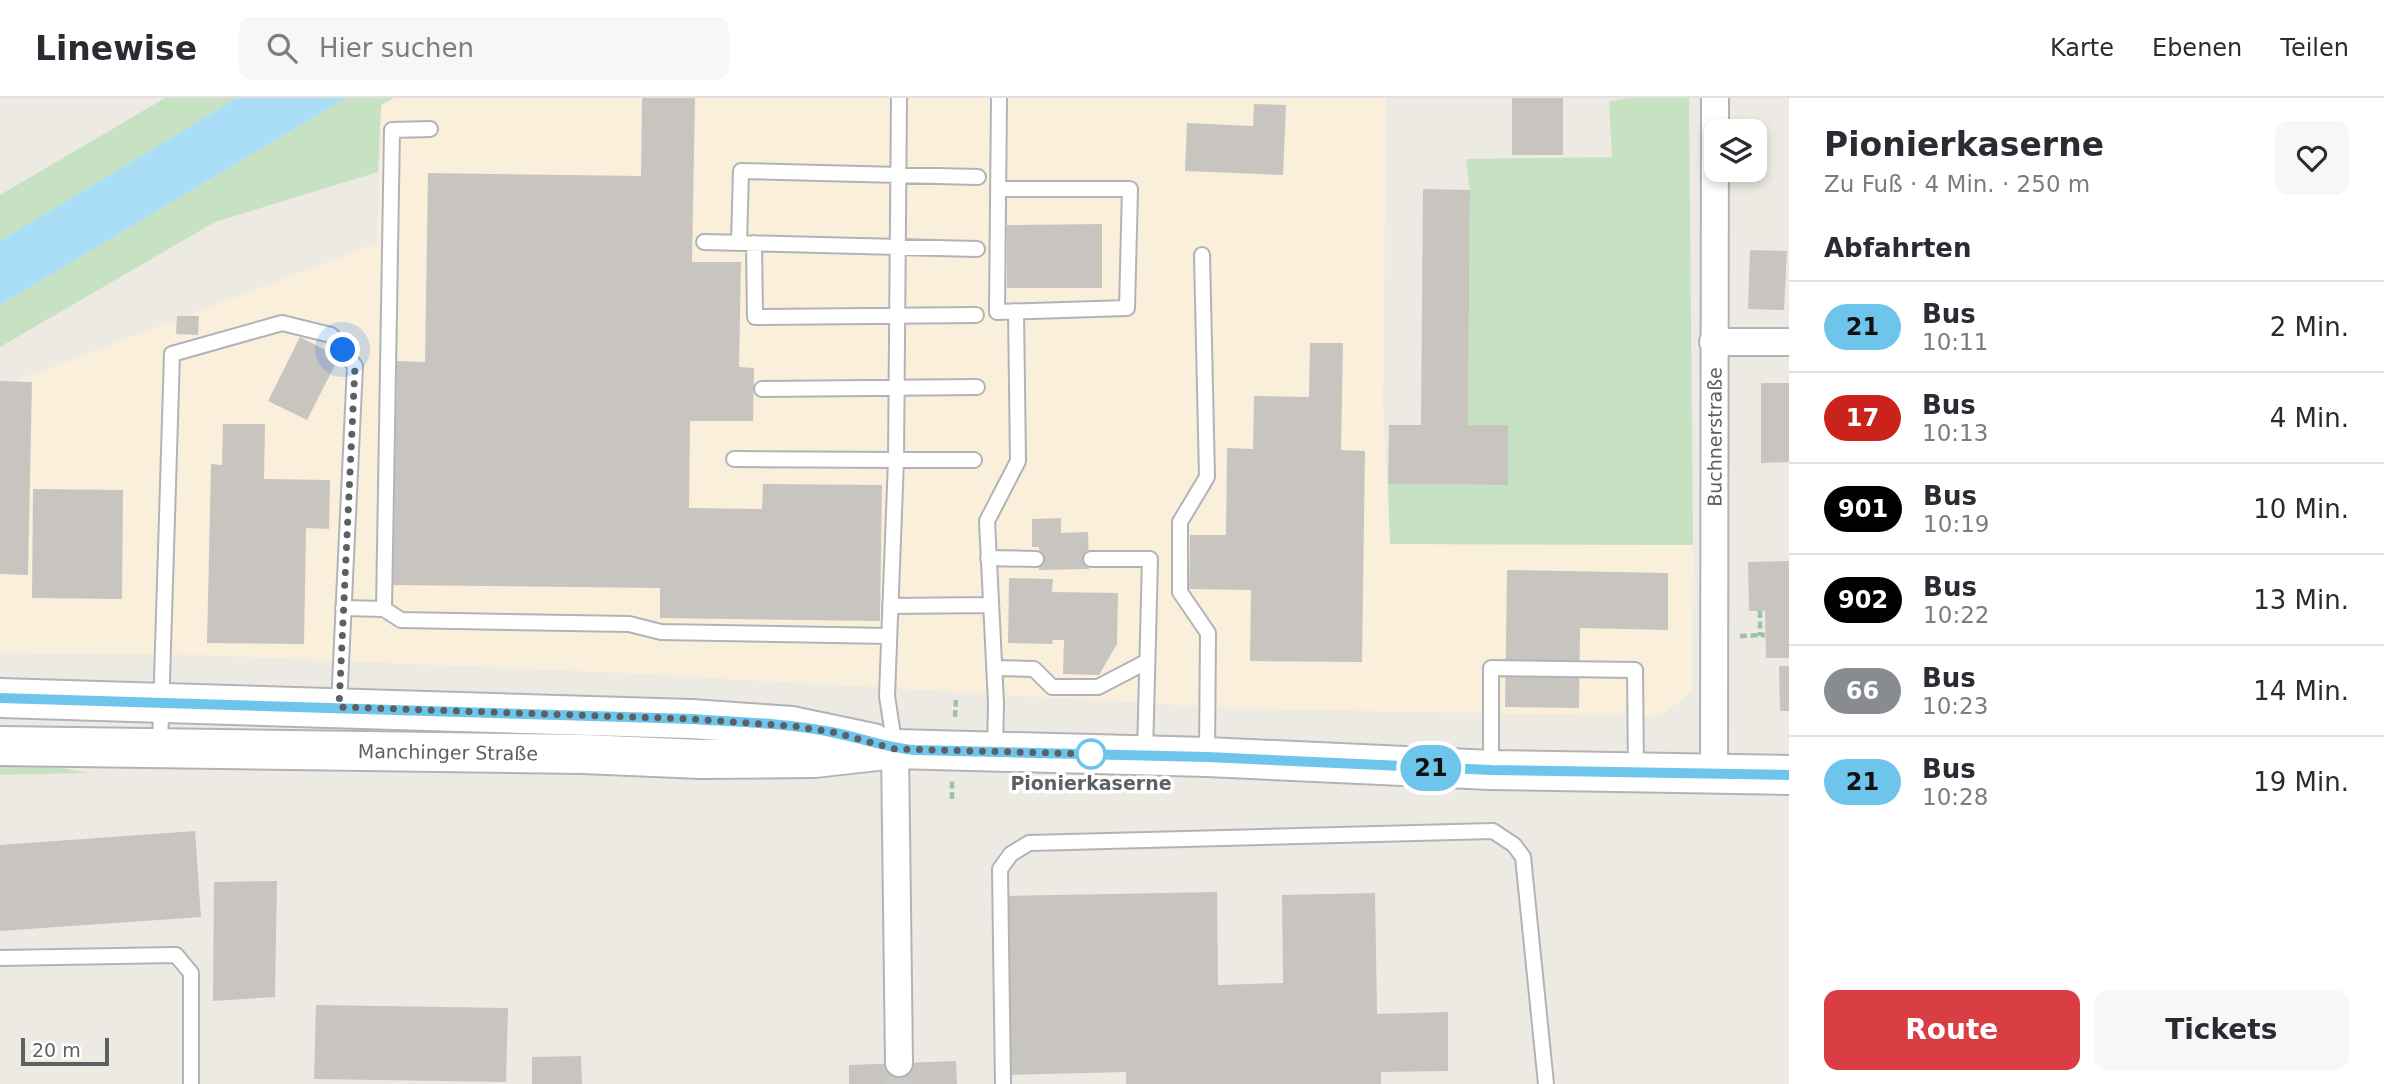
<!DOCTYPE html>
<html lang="de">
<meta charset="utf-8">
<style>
body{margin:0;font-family:"DejaVu Sans",sans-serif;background:#f7f7f7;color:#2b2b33;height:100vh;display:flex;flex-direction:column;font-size:26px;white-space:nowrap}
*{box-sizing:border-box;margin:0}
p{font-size:23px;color:#7c7c81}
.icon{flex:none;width:38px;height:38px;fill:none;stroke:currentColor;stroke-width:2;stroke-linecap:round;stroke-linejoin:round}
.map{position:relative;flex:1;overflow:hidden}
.details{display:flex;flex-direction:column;background:#fff;width:595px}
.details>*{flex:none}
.badge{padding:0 14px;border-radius:23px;font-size:24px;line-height:46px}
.tools{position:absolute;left:1704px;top:21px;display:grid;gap:14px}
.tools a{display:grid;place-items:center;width:63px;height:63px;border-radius:14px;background:#fff;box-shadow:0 4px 10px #0003;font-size:35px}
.scale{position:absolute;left:21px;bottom:18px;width:88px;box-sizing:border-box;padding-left:7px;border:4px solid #5c6063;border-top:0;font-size:19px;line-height:24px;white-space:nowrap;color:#5c6063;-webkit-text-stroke:5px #fff;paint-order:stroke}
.you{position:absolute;width:35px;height:35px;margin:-18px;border:5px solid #fff;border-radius:50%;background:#1a73e8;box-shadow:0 0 0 10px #1a73e833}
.map>.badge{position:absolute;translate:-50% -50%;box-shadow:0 0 0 4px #fff}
h2{padding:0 35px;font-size:26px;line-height:63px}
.round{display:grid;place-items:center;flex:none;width:74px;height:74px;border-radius:14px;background:#f7f7f7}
.head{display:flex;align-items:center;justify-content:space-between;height:119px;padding:0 35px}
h1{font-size:33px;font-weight:700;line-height:52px}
.cta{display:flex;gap:14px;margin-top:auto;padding:14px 35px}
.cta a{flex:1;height:80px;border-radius:14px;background:#d83e44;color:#fff;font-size:28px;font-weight:700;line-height:80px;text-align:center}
.cta a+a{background:#f7f7f7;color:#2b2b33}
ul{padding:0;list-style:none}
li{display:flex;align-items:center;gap:21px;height:91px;padding:0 35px;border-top:2px solid #e1e1e2}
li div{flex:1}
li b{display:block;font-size:26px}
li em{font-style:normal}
li .badge{min-width:77px;font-weight:700;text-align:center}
header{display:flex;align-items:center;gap:42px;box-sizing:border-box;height:98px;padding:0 35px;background:#fff;border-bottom:2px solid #e1e1e2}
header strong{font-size:33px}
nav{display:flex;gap:38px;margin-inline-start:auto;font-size:24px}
.search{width:490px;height:63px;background:#f7f7f7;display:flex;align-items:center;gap:18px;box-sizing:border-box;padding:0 24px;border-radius:14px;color:#7c7c81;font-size:26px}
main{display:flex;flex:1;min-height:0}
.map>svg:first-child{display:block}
</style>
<header>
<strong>Linewise</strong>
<div class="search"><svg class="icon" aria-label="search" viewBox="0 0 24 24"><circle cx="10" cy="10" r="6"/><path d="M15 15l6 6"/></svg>Hier suchen</div>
<nav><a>Karte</a><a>Ebenen</a><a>Teilen</a></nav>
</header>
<main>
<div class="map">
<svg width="1789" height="986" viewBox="0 0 1789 986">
<rect width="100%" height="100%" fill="#edeae4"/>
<path fill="#faefdb" d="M395 0H1386L1383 311 1390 446 1693 447 1692 593 1661 618 1253 611 625 575 202 557 0 555V289L377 145 382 8Z"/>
<path fill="#c6e2c2" d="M165 0H237L0 143V97Z
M346 0H393L381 7 378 74 215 124 0 249V207Z
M1631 0H1689L1693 447 1390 446 1388 386 1507 387 1508 327H1468L1470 92 1466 61 1612 59 1609 3Z
M0 660 91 675 0 677Z"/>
<path fill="#aadef7" d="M237 0H346L0 207V143Z"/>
<path fill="#c8c5c0" d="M642 0H695L692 164H741L739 269 754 270 753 323H690L689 410 762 411 763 386 882 387 880 523 660 520V490L393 487 397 263 425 264 428 75 641 78Z
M1512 0H1563V57H1512Z
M1254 6 1286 7 1283 77 1185 73 1187 25 1253 28Z
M1423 91 1470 92 1468 327H1508V387L1388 386 1389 327H1421Z
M1102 126V190H1007V127Z
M1750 152 1787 153 1784 212 1748 211Z
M177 218H199L198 237 176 236Z
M300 239 339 259 307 322 268 303Z
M1310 245H1343L1341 352 1365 353 1362 564 1250 563 1251 492 1189 491 1190 437H1226L1227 350 1253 351 1254 298 1309 299Z
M0 283 32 284 28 477 0 476Z
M1761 285H1789V364L1761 365Z
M223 326H265L264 381 330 382 329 431 306 430 304 546 207 545 211 366 222 367Z
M33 391 123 392 122 501 32 500Z
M1061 420V435L1088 434 1089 471 1039 472V449H1032V421Z
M1789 463V560H1766L1765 513H1749L1748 464Z
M1507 472 1668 475V532L1580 530 1579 610 1505 609Z
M1009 480 1053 481 1052 494 1118 495 1117 546 1099 577 1063 576 1064 542H1052L1053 546 1008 545Z
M1779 568H1789V613H1780Z
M195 733 201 819 0 833V747Z
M277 783 275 899 213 903 214 784Z
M1217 794 1218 887 1283 885 1282 797 1375 795 1377 916 1448 914V973L1381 974V986H1126V974L1008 977 1005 798Z
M316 907 508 910 506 984 314 981Z
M581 958 582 986H532V959Z
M956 963 957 986H849V967Z"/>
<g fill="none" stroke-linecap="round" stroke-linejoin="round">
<path stroke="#c9c8c4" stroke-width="26" stroke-dasharray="26 13" stroke-linecap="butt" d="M899 965V986"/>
<defs>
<path id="lane" d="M899 0 896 362H974
M998 91H1130L1127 210 997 214 999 0
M704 144 977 151
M739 145 741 73 978 79
M754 145 755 219 976 217
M1202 157 1207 379 1180 424V494L1208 535 1207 658
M762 291 977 289
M734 361 896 362 887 598 895 650
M988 460 1036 461
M1091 461H1150L1145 656
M890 508 989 507
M343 510 384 511 401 522 629 526 661 534 889 538
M384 511 392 32 430 31
M994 570 1034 571 1052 589H1098L1146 564
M160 647 172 256 282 225 331 237 355 268 339 608
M995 652 996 605 987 423 1018 363 1016 213
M1491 672V570L1635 572 1636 674
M0 860 176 857 191 875V986
M1003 986 1000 771 1011 756 1029 745 1493 733 1514 747 1523 759 1546 986"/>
<g id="street">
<path d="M1713 244H1789"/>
<path d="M895 651 899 965"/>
<path id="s1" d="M1714 677 1715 0"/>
</g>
<g id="secondary">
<path d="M0 600 691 621 792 628 873 645"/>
<path id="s2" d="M0 648 583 656 701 661 814 660 895 651 1207 659 1491 672 1789 677"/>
</g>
</defs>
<use href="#lane" stroke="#b1b4b7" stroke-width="18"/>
<use href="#street" stroke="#b1b4b7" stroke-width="30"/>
<use href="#secondary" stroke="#b0b4b7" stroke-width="42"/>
<path stroke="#9cc3a3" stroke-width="4.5" stroke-dasharray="7 3.5" stroke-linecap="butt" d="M1760 513V538
M1740 538 1765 537
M955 619 956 602
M952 701V683"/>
<use href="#lane" stroke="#fff" stroke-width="14"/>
<use href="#street" stroke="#fff" stroke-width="26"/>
<use href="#secondary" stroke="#fff" stroke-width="38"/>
</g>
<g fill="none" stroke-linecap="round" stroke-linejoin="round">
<defs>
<path id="line" d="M0 600 691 621C738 624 785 625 831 634 859 639 885 650 915 652L1207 659 1491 672 1789 677"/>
</defs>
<use href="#line" stroke="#fff" stroke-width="16"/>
<use href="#line" stroke="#6ec5eb" stroke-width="10"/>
<path stroke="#5c6063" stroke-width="7" stroke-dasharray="0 12.6" d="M343 252 355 268 339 609 691 621 792 628 833 634 895 651 1091 656"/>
</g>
<circle fill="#fff" stroke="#6ec5eb" stroke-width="3.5" cx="1091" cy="656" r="14"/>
<g text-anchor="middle" stroke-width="7" stroke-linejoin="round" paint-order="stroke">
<g font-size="19" fill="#5c6063" stroke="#fff">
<text dy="7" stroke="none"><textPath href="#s1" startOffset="338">Buchnerstraße</textPath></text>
<text dy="7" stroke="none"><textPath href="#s2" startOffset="448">Manchinger Straße</textPath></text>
</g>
<g font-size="19" font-weight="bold" fill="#5c6063" stroke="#fff">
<text x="1091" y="692">Pionierkaserne</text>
</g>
</g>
</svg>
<div class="tools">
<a><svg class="icon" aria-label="layers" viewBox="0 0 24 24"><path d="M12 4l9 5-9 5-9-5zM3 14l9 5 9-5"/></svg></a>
</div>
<div class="scale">20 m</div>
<div class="you" style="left:343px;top:252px"></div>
<b class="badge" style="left:1431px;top:670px;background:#6ec5eb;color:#111">21</b>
</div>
<section class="details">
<div class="head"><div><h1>Pionierkaserne</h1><p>Zu Fuß · 4 Min. · 250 m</p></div><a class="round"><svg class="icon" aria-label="heart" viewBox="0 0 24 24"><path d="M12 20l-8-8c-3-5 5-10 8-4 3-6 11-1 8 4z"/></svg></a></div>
<h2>Abfahrten</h2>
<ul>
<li><span class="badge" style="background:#6ec5eb;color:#111">21</span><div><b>Bus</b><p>10:11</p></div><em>2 Min.</em></li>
<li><span class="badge" style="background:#cb231c;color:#fff">17</span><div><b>Bus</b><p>10:13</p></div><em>4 Min.</em></li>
<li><span class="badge" style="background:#000;color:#fff">901</span><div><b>Bus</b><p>10:19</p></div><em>10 Min.</em></li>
<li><span class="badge" style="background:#000;color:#fff">902</span><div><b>Bus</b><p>10:22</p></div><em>13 Min.</em></li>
<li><span class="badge" style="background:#888b90;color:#fff">66</span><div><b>Bus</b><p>10:23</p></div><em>14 Min.</em></li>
<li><span class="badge" style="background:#6ec5eb;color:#111">21</span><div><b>Bus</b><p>10:28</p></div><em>19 Min.</em></li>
</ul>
<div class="cta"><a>Route</a><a>Tickets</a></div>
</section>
</main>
